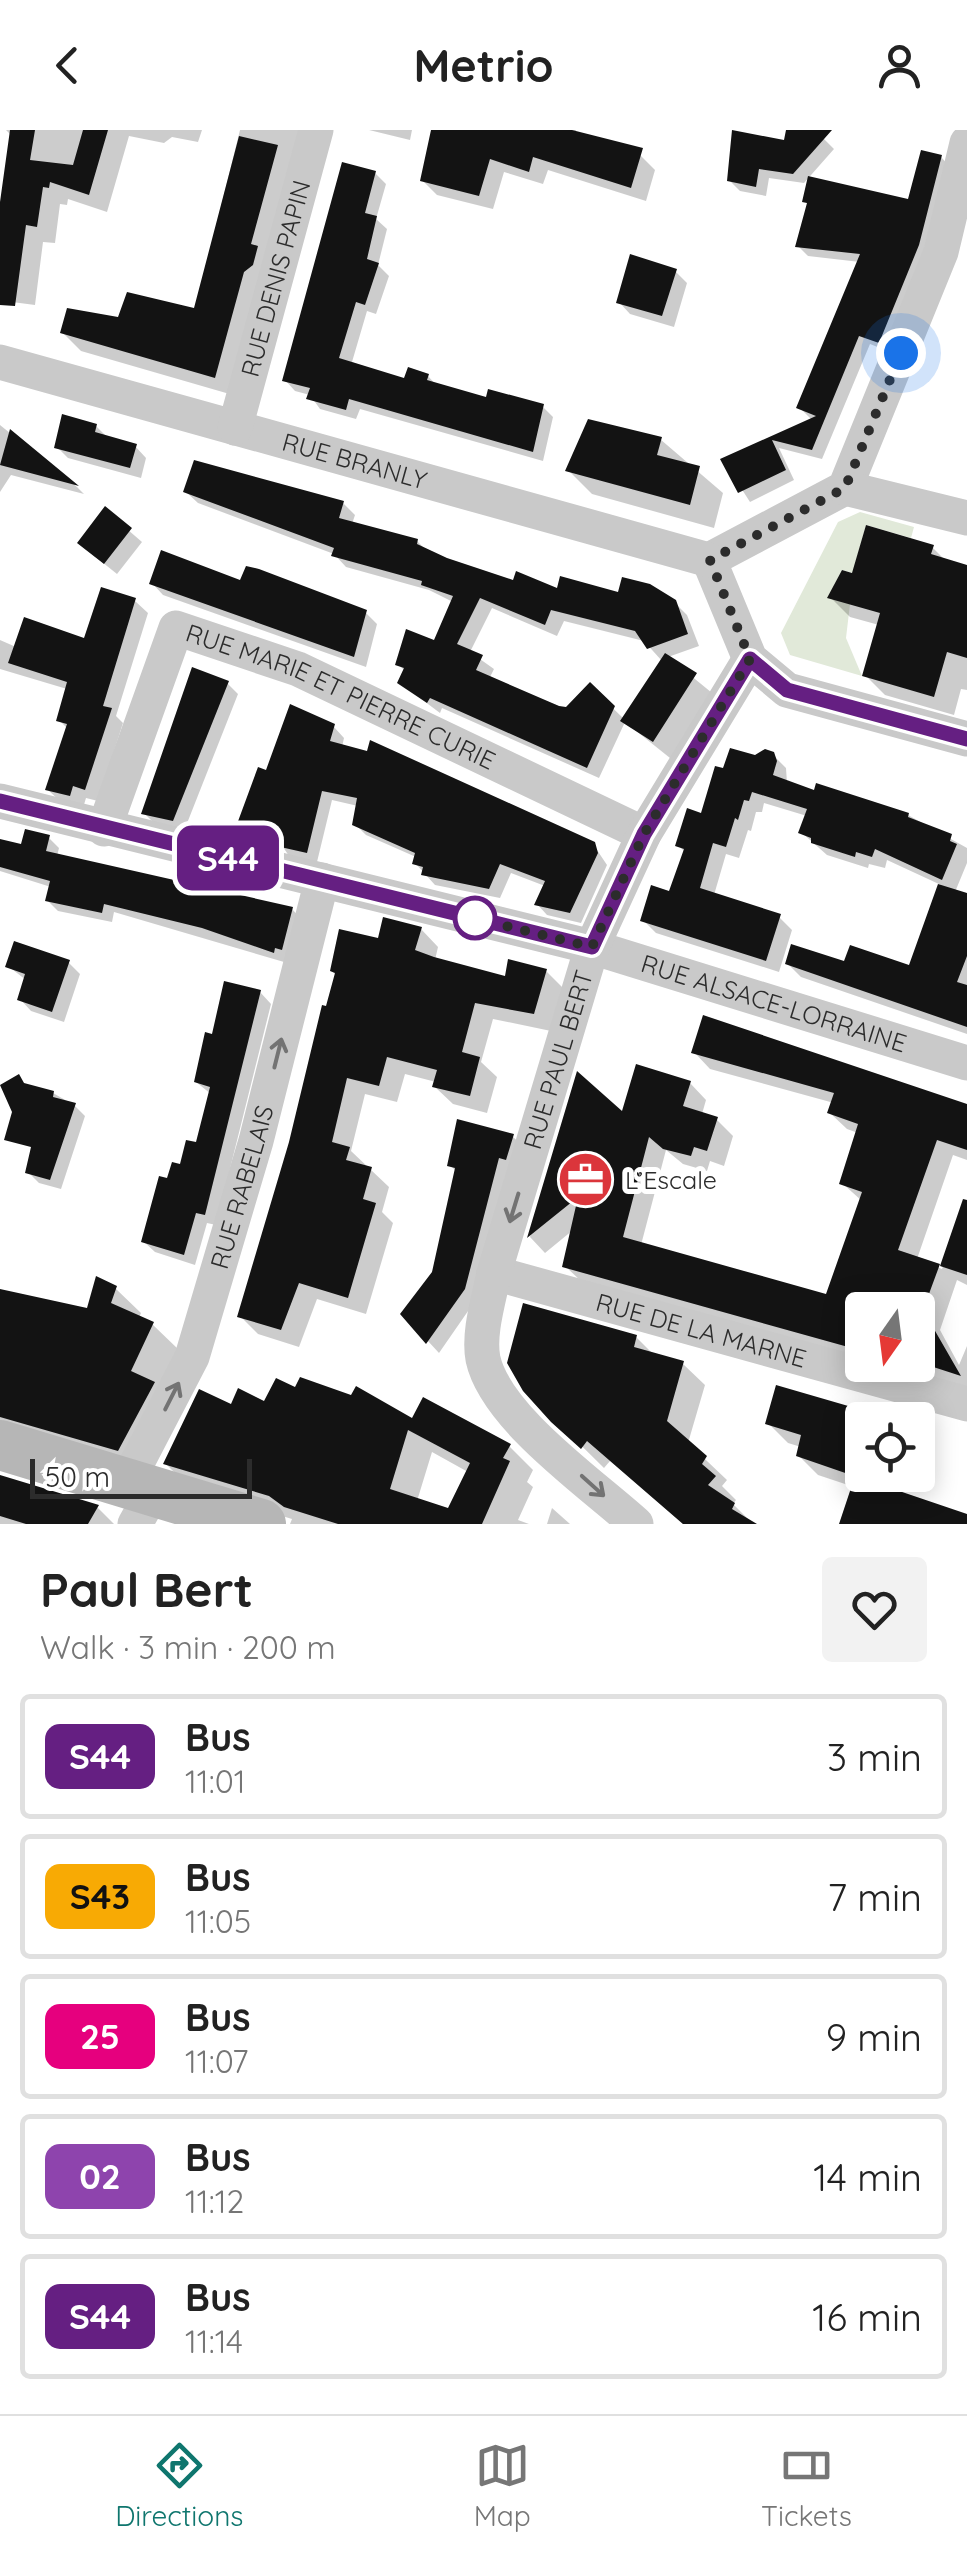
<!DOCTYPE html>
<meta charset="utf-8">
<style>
body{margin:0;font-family:Quicksand,sans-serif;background:#f2f2f2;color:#222;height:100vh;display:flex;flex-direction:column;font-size:38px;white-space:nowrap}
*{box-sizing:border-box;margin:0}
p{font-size:32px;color:#767676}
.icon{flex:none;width:55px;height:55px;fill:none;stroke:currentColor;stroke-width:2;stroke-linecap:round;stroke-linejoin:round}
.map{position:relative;height:1394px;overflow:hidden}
.sheet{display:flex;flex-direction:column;background:#fff;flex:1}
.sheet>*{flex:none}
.badge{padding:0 20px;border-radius:15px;font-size:35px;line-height:65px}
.needle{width:65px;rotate:194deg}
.fabs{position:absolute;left:845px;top:1162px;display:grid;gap:20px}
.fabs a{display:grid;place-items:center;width:90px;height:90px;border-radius:10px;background:#fff;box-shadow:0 5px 25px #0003;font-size:50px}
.scale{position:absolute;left:30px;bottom:25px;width:222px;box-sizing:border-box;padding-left:10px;border:5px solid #2c2c2c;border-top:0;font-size:28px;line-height:35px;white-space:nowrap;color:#2c2c2c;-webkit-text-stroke:8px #fff;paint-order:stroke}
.you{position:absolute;width:50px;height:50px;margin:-25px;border:8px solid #fff;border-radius:50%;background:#1a73e8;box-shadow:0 0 0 15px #1a73e833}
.map>.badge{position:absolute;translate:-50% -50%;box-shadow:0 0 0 5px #fff}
.round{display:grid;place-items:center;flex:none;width:105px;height:105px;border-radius:10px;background:#f2f2f2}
.headline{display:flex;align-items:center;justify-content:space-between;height:170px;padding:0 40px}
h1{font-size:48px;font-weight:800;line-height:75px}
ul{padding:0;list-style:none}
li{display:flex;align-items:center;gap:30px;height:125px;margin:0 20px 15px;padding:0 20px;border:5px solid #e0e0e0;border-radius:10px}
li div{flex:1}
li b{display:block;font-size:38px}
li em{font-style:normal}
li .badge{min-width:110px;font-weight:700;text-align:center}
header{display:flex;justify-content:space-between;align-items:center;height:130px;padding:0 40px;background:#fff;font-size:45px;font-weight:800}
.tab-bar{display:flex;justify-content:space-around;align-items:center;height:140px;border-top:2px solid #e0e0e0;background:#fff;font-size:28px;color:#767676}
.tab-bar a{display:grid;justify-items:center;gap:5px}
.tab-bar .current{color:#0f766e}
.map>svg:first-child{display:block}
</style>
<header><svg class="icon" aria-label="back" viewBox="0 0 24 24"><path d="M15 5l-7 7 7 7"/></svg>Metrio<svg class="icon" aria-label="person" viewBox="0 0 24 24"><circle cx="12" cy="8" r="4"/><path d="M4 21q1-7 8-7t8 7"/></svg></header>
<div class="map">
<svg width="967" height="1394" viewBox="0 0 967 1394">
<rect width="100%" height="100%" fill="#fff"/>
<path fill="#e1e9d9" d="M860 382 914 397 911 408 866 395 855 434 888 453 842 440 828 467 850 474 846 508 862 546 790 525 781 503 838 392Z"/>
<path fill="#0003" fill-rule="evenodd" d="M6 0H202L198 12 172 7 164 13 129 6 107 82 68 69 67 75 60 74 55 113 43 112 35 175 12 172 0 159V103L12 6Z
M240 0H314L233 265 81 221 63 203 120 190 195 181Z
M369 0H412L410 10Z
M434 0H576L575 3 633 18 655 40 646 71 548 40 543 54 504 42 493 79 437 65 422 50Z
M788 2 824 9 834 19 804 53 769 48 766 66 740 61 729 50 786 13Z
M941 27 951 38 890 222 870 214 822 329 779 318 794 350 750 372 723 330 812 290 799 277 860 132 808 126 798 116 809 76 805 71 910 72Z
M375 43 386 54 376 89 387 99 378 135 389 146 376 184 367 181 352 232 405 251 428 246 437 256 487 270 542 276 553 287 543 331 360 279 356 289 320 279 310 265 295 261 285 250Z
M675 141 687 153 674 197 630 184 619 172Z
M0 295 77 357 84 364 11 345 0 362Z
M96 296 107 307 135 316 146 328 141 348 68 328 57 317Z
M660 309 723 363 714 398 592 364 568 340Z
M185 361 343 373 355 385 352 394 417 411 428 422 515 453 559 462 674 472 687 485 699 516 668 527 717 567 675 632 625 592 599 648 442 578 440 583 400 553 405 541 398 534 435 513 453 472 429 460 346 437 334 424 198 373ZM492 478 557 506 564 491 644 511 662 531 624 589 590 556 567 579 489 549 494 539 470 522Z
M105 380 142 412 117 444 92 424Z
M932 417 947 432 967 438V560L961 559 954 585 885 565 865 545 879 495 850 487 830 467 854 446Z
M152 453 365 482 377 494 366 537 163 465Z
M135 471 148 483 116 586 123 593 98 671 86 668 83 678 61 672 48 660 68 599 59 590 67 559 0 539V510L16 517 85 511Z
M227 553 238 564 184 701 155 694 144 683Z
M334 597 344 608 342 617 593 714 607 735 581 793 547 785 537 774 545 756 511 743 500 768 435 755 415 733 416 727 366 705 355 694 358 676 332 670 317 732 289 726 279 711 251 704 240 693 268 643Z
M772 624 786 638 787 653 908 685 967 718V733L955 762 967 766V904L801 847 787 833 910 839 941 755 887 730 885 738 869 734 868 738 827 725 801 702 807 686 764 673 762 682H756L751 701 748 700 739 728 726 724 714 765 779 787 792 800 779 842 656 803 643 790 671 764 685 722 678 715 703 686 725 641Z
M49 708 59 718 57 726 292 779 302 790 284 832 114 782 112 792 58 781 47 770 51 757 0 741V711L23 717Z
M421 799 438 817 435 830 507 849 546 841 564 859 551 901 493 889 481 932 497 947 487 983 453 974 435 957 436 952 405 944 397 972 365 964 351 1021 389 1057 382 1082 393 1093 366 1184 317 1169 299 1217 258 1204 240 1186 337 846 332 841 380 811Z
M69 833 80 844 64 892 31 881 20 869 26 850 8 836Z
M260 862 271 874 216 1095 207 1093 195 1135 155 1122 143 1111 169 1052 198 1015 211 964 196 952 214 907Z
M694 922 967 976V1030L953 1025 917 1129 942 1139 952 1110 967 1115V1155L957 1150 940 1200 959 1235 967 1216V1259L879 1235H918V1180H862V1230L582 1152 565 1136 573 1100 545 1123 530 1107 578 946 623 986 690 953 706 970 702 984 716 989 733 1006 724 1036 710 1031 707 1041 683 1034 666 1020 641 1115 828 1167 862 1071 842 1053 858 1003 847 999 830 983 834 973 710 939Z
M18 947 28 957 53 963 74 975 85 986 61 1059 39 1053 28 1042 34 1014Z
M512 1006 524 1017 475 1171 439 1223 403 1184 434 1143 457 1042 450 1035Z
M115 1158 141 1183 139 1188 152 1194 178 1219 145 1344 0 1307V1162L88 1181Z
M636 1207 654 1225 683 1234 705 1255 688 1313 727 1350 722 1356 736 1370 733 1374 753 1394H683L610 1331 604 1338 525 1260Z
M778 1258 872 1285 876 1290H862V1345H879L876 1356 967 1387V1394H842L854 1357 818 1345 798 1325 801 1317 788 1313 768 1293Z
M296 1260 509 1316 533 1340 527 1352 533 1357 518 1390 529 1394H290L292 1389 190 1358 166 1334 232 1277 265 1274ZM432 1322 468 1342 450 1381 417 1371Z
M0 1348 97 1377 114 1394H0Z
M552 1378 570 1394H547Z"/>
<path fill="#131313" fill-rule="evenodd" d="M10 0H35L30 30 73 35 83 0H108L89 65 50 52 49 58 43 57 37 97 26 95 15 176 0 175V72Z
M431 0H572L643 18 631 58 533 27 529 42 490 29 479 66 420 51Z
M732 0 784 10 786 0H832L793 44 759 39 756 57 727 51Z
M239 6 278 15 251 114 258 116 253 135 244 142 215 248 60 203 67 178 118 187 127 162 194 178Z
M921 20 942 25 919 115 879 213 859 206 812 320 772 310 786 340 738 363 720 329 816 286 796 278 860 124 795 117 807 73 802 72 808 46 908 69Z
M342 32 376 41 365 83 377 86 367 129 379 133 365 175 356 172 339 228 404 248 408 237 429 244 427 250 486 267 488 259 544 274 533 322 349 269 346 280 306 269 310 258 282 251Z
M630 124 677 139 662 186 616 173Z
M62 284 97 294 95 302 137 314 130 338 54 318Z
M588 289 662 307 657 325 700 336 690 375 565 341Z
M10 299 79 356 0 335Z
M194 330 344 371 339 388 418 409 417 414 447 428 513 450 516 441 557 458 560 446 618 462 622 447 650 454 676 470 688 504 647 519 635 501 551 480 545 495 480 468 457 514 483 525 476 540 559 576 566 577 590 552 615 576 587 638 430 568 427 573 397 553 404 538 395 535 406 499 434 510 453 466 421 455 422 451 331 426 334 418 183 362Z
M105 376 132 398 104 434 77 413Z
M866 395 934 415 931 424 967 435V528L947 522 934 567 862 546 880 483 827 468 842 440 852 443Z
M161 420 240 450 246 436 259 439 367 480 354 527 149 454Z
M101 457 136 468 103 576 112 578 85 660 73 656 70 666 45 660 67 594 56 591 67 552 8 533 24 487 84 508Z
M665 523 697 543 653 612 620 591Z
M192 537 229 551 173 691 141 684Z
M290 574 335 594 330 611 367 621 370 610 595 712 598 723 570 783 534 775 545 751 500 734 489 759 421 745 423 737 412 734 415 723 352 695 357 668 322 661 307 723 276 716 278 704 237 694 258 637 266 640Z
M730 618 755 625 765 619 774 622 777 631 773 645 814 660 816 653 909 683 908 687 952 704 950 711 957 714 942 750 875 719 872 727 856 722 855 727 811 713V708L798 703 807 679 752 662 749 671 744 670 738 690 735 688 726 717 713 713 700 758 781 784 766 831 640 791 651 755 669 761 684 719 675 716 687 678 701 683 715 636 723 638Z
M25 699 50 705 46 721 293 777 282 820 275 818 274 823 202 798 104 774 102 783 45 771 50 751 0 737V709L21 714Z
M938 754 967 763V826L957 852 967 855V897L785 834 791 814 844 831 850 815 909 835Z
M383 787 422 797 415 820 434 827 505 846 508 829 547 839 534 884 475 873 462 922 480 927 470 966 432 957 437 940 387 927 379 956 347 948 332 1012 350 1017 346 1030 372 1037 363 1069 376 1073 348 1168 299 1153 281 1200 237 1187 289 1012 322 875 326 876 335 843 330 841 339 799 378 808Z
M14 811 70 830 52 882 17 870 25 844 5 837Z
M224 851 261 860 205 1085 196 1083 184 1125 141 1112 159 1046 167 1048 172 1032 180 1034 186 1010 196 1012 210 957 194 952 205 902 212 904Z
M703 885 967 974V1020L937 1010 898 1120 940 1134 923 1180 961 1246 918 1232V1180H882L862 1168 859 1220 562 1137 578 1067 527 1108 577 941 622 981 636 934 691 951 683 976 718 987 707 1021 694 1017 691 1026 663 1019 649 1007 623 1107 826 1164 862 1062 839 1054 858 994 827 983 834 963 691 923Z
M19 944 24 953 54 961 53 967 76 973 50 1050 25 1043 31 1017 4 1010 12 982 0 955Z
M457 989 514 1004 506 1030 499 1028 465 1159 426 1214 400 1184 432 1142 455 1038 447 1036Z
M963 1069 967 1070V1145L940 1136Z
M96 1146 117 1156 111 1173 154 1192 131 1241 155 1252 118 1321 0 1287V1159L87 1178Z
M523 1173 637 1205 634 1217 684 1231 667 1291 707 1326 702 1334 716 1346 708 1355 735 1373 732 1379 757 1394H683L587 1311 581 1319 551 1292 523 1261 507 1233Z
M300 1247 351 1265 356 1256 412 1288 423 1267 511 1314 503 1328 510 1331 482 1394H338L284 1377 269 1366 163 1334 199 1259 231 1274 238 1258 264 1271 276 1248 295 1257ZM408 1300 470 1333 448 1378 390 1359Z
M776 1255 862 1280V1318L854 1346 796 1326 801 1305 765 1294Z
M0 1345 99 1375 88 1394H26L0 1386Z
M855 1346 967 1384V1394H839Z"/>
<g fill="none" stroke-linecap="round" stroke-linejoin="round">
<g stroke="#c9c9c9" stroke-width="35">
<path d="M967 13 941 122 845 358 709 430 750 529 787 560 967 609"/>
<path id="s1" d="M0 232 709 430"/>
<path id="s2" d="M235 298 316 0"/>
<path d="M845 358 967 388"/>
<path id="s3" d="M0 671 592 817 967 933"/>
<path id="s4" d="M104 699 176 498 298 539 644 704"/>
<path id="s5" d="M494 1143 967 1274"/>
<path id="s6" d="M127 1352 192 1227 256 1011 322 750"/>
<path d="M135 1394 153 1362"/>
<path id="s7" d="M636 1394C592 1354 496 1288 483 1229 478 1203 489 1169 494 1143L592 817 644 704 750 529"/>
</g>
<path stroke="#b6b6b6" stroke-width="50" d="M0 1315 261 1394"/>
</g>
<defs><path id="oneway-shaft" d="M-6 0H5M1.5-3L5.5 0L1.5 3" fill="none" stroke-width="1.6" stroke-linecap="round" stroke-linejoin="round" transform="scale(2.5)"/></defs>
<g stroke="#737373">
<use href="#oneway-shaft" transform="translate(278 923) rotate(-76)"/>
<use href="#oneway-shaft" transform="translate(514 1078) rotate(107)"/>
<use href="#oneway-shaft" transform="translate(172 1266) rotate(-63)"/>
<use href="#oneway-shaft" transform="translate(593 1356) rotate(42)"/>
</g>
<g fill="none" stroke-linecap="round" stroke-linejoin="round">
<defs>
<path id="line" d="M0 671 592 817 644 704 750 529 787 560 967 609"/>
</defs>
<use href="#line" stroke="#fff" stroke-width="22"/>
<use href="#line" stroke="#651f82" stroke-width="15"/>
<path stroke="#2c2c2c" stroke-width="10" stroke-dasharray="0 18" d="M475 788 465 786 592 817 644 704 750 529 710 430 845 358 901 223"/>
</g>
<defs>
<symbol id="office-disc" viewBox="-11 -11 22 22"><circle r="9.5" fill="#db353b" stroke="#fff"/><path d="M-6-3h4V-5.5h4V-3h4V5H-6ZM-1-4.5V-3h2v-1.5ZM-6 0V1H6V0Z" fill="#fff"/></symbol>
</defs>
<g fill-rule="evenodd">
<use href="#office-disc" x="554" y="1018" width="63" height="63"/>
</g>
<circle fill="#fff" stroke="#651f82" stroke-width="5" cx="475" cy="788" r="20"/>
<g text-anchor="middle" stroke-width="10" stroke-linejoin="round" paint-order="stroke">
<g font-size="25" fill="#2c2c2c" stroke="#fff">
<text dy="9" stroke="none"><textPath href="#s2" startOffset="155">RUE DENIS PAPIN</textPath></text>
<text dy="9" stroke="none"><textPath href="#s1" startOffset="368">RUE BRANLY</textPath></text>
<text dy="9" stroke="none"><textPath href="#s4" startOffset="392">RUE MARIE ET PIERRE CURIE</textPath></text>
<text dy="9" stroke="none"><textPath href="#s3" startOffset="800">RUE ALSACE-LORRAINE</textPath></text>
<text dy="9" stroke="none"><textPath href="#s7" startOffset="538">RUE PAUL BERT</textPath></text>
<text dy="9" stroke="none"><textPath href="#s6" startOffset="318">RUE RABELAIS</textPath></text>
<text dy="9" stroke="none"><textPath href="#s5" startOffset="215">RUE DE LA MARNE</textPath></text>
</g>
<g font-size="25" fill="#2c2c2c" stroke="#fff" text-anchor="start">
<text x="625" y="1059">L’Escale</text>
</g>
</g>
</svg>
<div class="fabs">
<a><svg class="needle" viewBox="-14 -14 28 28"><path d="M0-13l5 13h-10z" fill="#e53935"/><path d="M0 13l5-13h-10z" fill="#767676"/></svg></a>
<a><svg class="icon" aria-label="locate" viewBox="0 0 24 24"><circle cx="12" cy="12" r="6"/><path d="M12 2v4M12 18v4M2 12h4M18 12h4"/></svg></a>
</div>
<div class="scale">50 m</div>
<div class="you" style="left:901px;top:223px"></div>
<b class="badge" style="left:228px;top:728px;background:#651f82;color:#fff">S44</b>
</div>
<section class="sheet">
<div class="headline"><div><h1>Paul Bert</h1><p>Walk · 3 min · 200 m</p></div><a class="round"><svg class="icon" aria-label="heart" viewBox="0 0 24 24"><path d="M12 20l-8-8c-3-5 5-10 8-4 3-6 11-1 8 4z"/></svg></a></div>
<ul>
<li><span class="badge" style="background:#651f82;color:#fff">S44</span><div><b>Bus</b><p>11:01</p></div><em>3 min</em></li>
<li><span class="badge" style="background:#f8aa04;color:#111">S43</span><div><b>Bus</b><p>11:05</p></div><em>7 min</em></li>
<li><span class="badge" style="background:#e6007e;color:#fff">25</span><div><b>Bus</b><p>11:07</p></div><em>9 min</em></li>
<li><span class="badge" style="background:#8e44ad;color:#fff">02</span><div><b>Bus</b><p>11:12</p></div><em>14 min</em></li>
<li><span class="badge" style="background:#651f82;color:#fff">S44</span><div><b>Bus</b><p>11:14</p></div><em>16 min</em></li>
</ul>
</section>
<nav class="tab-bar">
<a class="current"><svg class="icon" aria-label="directions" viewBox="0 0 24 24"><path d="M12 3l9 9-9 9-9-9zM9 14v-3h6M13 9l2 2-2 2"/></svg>Directions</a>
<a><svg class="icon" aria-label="map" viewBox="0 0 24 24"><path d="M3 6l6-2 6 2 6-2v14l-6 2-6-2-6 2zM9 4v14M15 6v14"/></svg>Map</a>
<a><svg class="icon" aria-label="tickets" viewBox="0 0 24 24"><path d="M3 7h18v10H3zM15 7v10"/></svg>Tickets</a>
</nav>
